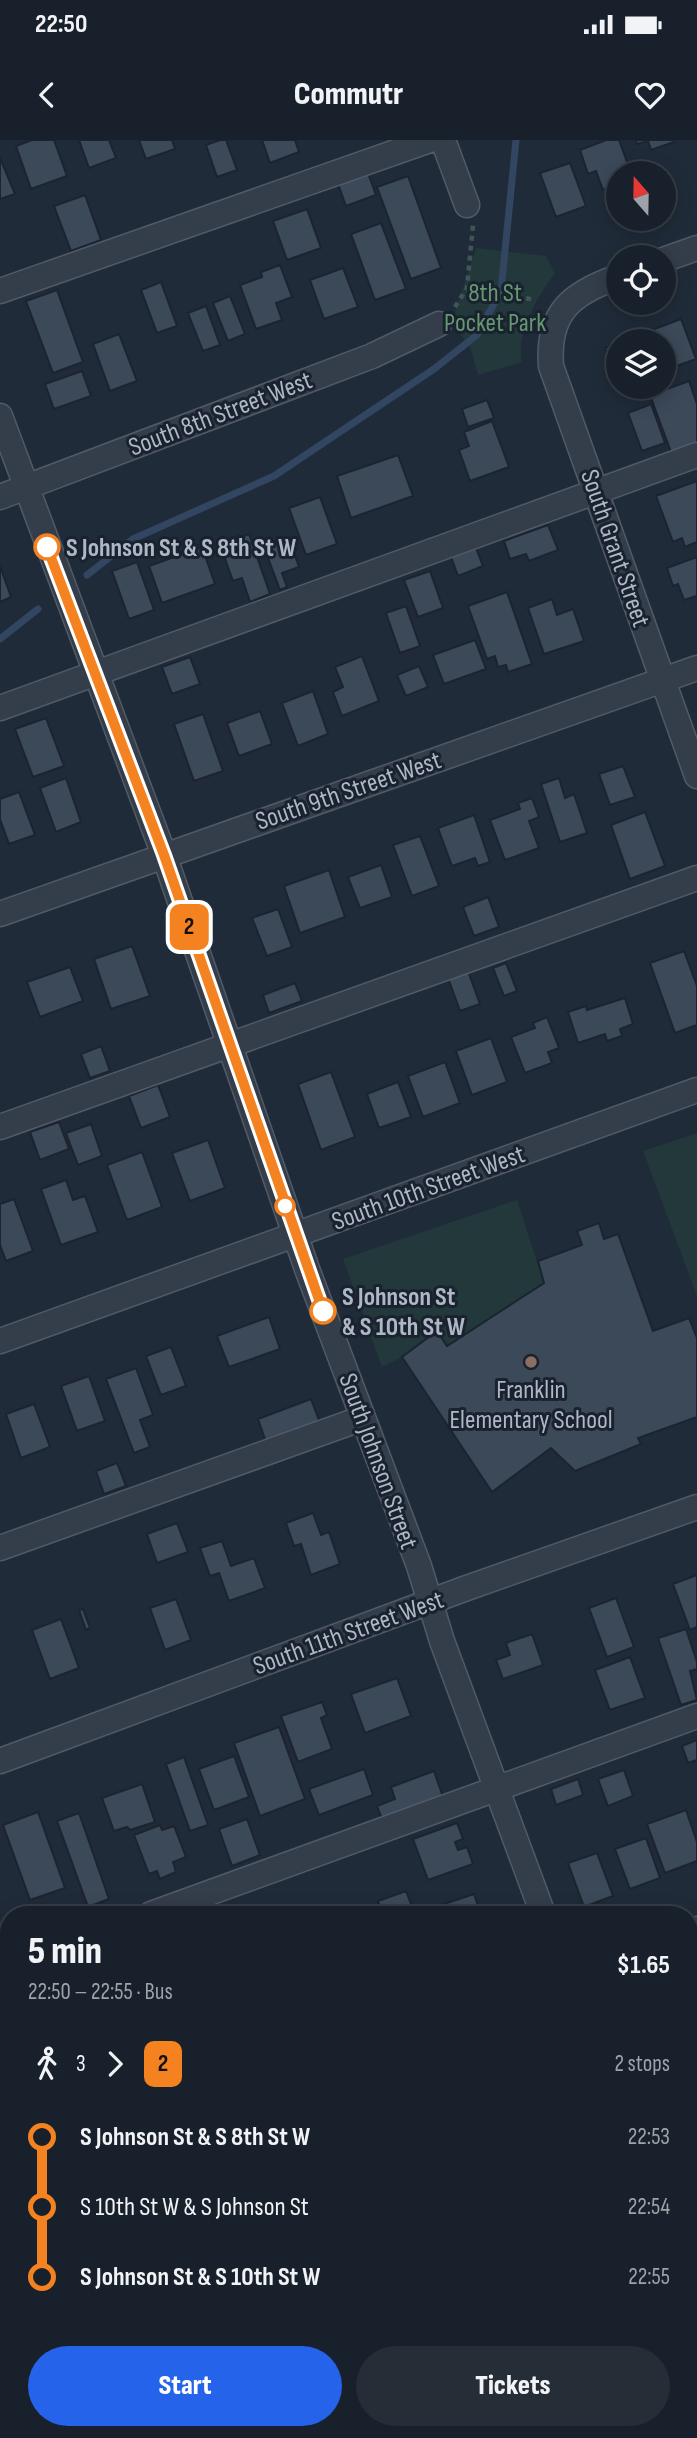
<!DOCTYPE html>
<meta charset="utf-8">
<style>
body{margin:0;font-family:"Sofia Sans Condensed",sans-serif;background:#252d37;color:#f1f3f6;height:100vh;display:flex;flex-direction:column;font-size:26px;white-space:nowrap}
*{box-sizing:border-box;margin:0}
p{font-size:23px;color:#9fa3a9}
.icon{flex:none;width:38px;height:38px;fill:none;stroke:currentColor;stroke-width:2;stroke-linecap:round;stroke-linejoin:round}
.map{position:relative;flex:1;overflow:hidden}
.sheet{position:absolute;left:0px;top:1766px;width:698px;height:534px;display:flex;flex-direction:column;background:#18202b;border-radius:28px 28px 0 0;box-shadow:0 4px 18px #0003,0 0 0 2px #363e47}
.sheet>*{flex:none}
.badge{padding:0 14px;border-radius:10px;font-size:24px;line-height:46px}
.needle{width:46px;rotate:340deg}
.controls{position:absolute;left:606px;top:21px;display:grid;gap:14px}
.controls a{display:grid;place-items:center;width:70px;height:70px;border-radius:50%;background:#18202b;box-shadow:0 4px 18px #0003,0 0 0 2px #363e47;font-size:35px}
.map>.badge{position:absolute;translate:-50% -50%;box-shadow:0 0 0 4px #fff}
.legs{display:flex;align-items:center;gap:10px;height:77px;padding:0 28px;font-size:23px}
.legs p{margin-inline-start:auto}
.overview{display:flex;align-items:center;justify-content:space-between;height:119px;padding:0 28px}
h1{font-size:38px;font-weight:800;line-height:52px}
.button{display:flex;gap:14px;margin-top:auto;padding:14px 28px}
.button a{flex:1;height:80px;border-radius:42px;background:#2563eb;color:#fff;font-size:28px;font-weight:800;line-height:80px;text-align:center}
.button a+a{background:#252d37;color:#f1f3f6}
ul{padding:0 28px;list-style:none}
li{display:flex;align-items:center;gap:24px;height:70px;font-size:26px}
li i{display:grid;place-items:center;width:10px;height:100%;margin:0 9px;background:currentColor}
li i::after{content:'';width:18px;height:18px;margin:-9px;border:5px solid;border-radius:50%;background:#18202b}
li p{margin-inline-start:auto}
li:first-child i{background:linear-gradient(#0000 50%,currentColor 0)}
li:last-child i{background:linear-gradient(currentColor 50%,#0000 0)}
.status{display:flex;justify-content:space-between;align-items:center;height:49px;padding:0 35px;background:#18202b;direction:ltr}
.status svg{height:19px;fill:currentColor}
header{display:flex;justify-content:space-between;align-items:center;height:91px;padding:0 28px;background:#18202b;font-size:32px;font-weight:800}
.map>svg:first-child{display:block}
</style>
<div class="status"><b>22:50</b><svg viewBox="0 0 49 12"><path d="M0 12V9h3v3zM5 12V6h3v6zM10 12V3h3v9zM15 12V0h3v12zM26 1h20v11H26zM47 4h2v5h-2z"/></svg></div>
<header><svg class="icon" aria-label="back" viewBox="0 0 24 24"><path d="M15 5l-7 7 7 7"/></svg>Commutr<svg class="icon" aria-label="heart" viewBox="0 0 24 24"><path d="M12 20l-8-8c-3-5 5-10 8-4 3-6 11-1 8 4z"/></svg></header>
<div class="map">
<svg width="697" height="2298" viewBox="0 0 697 2298">
<rect width="100%" height="100%" fill="#202b39"/>
<path fill="#22383a" d="M476 108 546 116 555 134C538 154 515 196 522 222L478 235 471 210 452 181Z
M697 993V1156L643 1011Z
M517 1060 544 1143 447 1206 437 1192 402 1217 382 1227 343 1119Z"/>
<g fill="none" stroke-linecap="round" stroke-linejoin="round">
<path stroke="#324662" stroke-width="7" d="M87 435 133 399 274 336 434 229 477 195 501 151 516 0
M0 499 38 469"/>
</g>
<path fill="#3c4959" stroke="#1b2430" stroke-width="2" d="M32 0H54L67 36 31 49 16 6Z
M79 0H109L116 18 89 28Z
M139 0H172L175 9 146 19Z
M220 0H226L237 30 217 37 206 5Z
M262 0H295L299 12 270 23Z
M606 0H619L631 33H618V44L603 50 596 31 588 34 580 10Z
M636 0H674V2L651 10 648 1 637 4Z
M0 18 15 54 0 59Z
M570 23 586 66 556 77 540 33Z
M368 33 376 55 346 66 338 44Z
M408 36 441 128 411 139 377 47Z
M85 55 101 100 71 111 54 66Z
M307 69 321 108 287 120 273 81Z
M381 83 406 149 375 160 351 94Z
M280 125 292 157 276 163 282 180 256 189 240 145 262 137 261 132Z
M343 128 358 167 324 179 310 140Z
M161 142 177 186 157 193 141 150Z
M57 150 83 222 53 233 26 161Z
M230 156 245 194 228 201 213 163Z
M206 166 220 205 203 211 188 173Z
M681 179 696 219 663 231V201H622Z
M119 194 137 241 110 251 93 204Z
M618 203V242L605 208Z
M82 231 91 256 54 269 45 244Z
M689 241 697 264V303L671 312 650 255Z
M487 260 494 278 468 287 462 269Z
M651 264 665 303 642 311 628 273Z
M492 281 509 327 470 341 459 310 469 306 464 292Z
M398 315 413 356 351 378 337 336Z
M697 341V402L685 407 682 398 673 402 656 356Z
M320 357 337 404 306 415 289 368Z
M548 385 558 410 529 421 526 414 510 419 504 401Z
M249 394 270 454 250 462 242 438 233 441 220 405Z
M289 398 299 427 282 433 287 447 280 450 264 407Z
M202 407 215 444 162 463 149 426Z
M476 408 483 426 458 436 451 417Z
M697 417V456L684 460 678 444 673 446 667 428Z
M137 422 154 470 129 479 112 431Z
M0 426 11 457 0 462Z
M430 431 443 468 418 477 404 440Z
M507 452 532 524 508 532 506 525 498 527 495 516 487 519 468 466Z
M552 459 557 475 573 469 584 501 544 514 528 468Z
M406 466 420 506 400 513 386 473Z
M475 500 486 529 444 544 433 515Z
M362 516 379 561 342 576 333 552 343 547 335 527Z
M190 517 200 544 172 554 162 527Z
M419 526 428 547 406 556 397 535Z
M313 551 328 594 298 606 282 563Z
M260 571 272 604 239 616 227 583Z
M203 574 223 631 194 641 174 584Z
M46 578 64 626 33 637 15 589Z
M623 626 635 657 610 665 599 634Z
M66 638 81 682 56 692 40 648Z
M559 638 565 658 574 654 587 693 560 702 541 644Z
M19 652 35 695 9 704 0 679V659Z
M532 658 539 677 529 681 539 708 505 720 490 680 520 669 518 663Z
M645 672 665 726 630 739 611 685Z
M474 675 490 722 478 726 475 718 452 726 438 688Z
M420 696 439 746 412 756 393 705Z
M381 725 392 757 360 768 348 737Z
M329 730 345 777 300 793 284 746Z
M488 757 499 787 474 796 463 767Z
M278 769 292 807 267 816 252 778Z
M132 806 150 856 111 869 94 819Z
M684 811 697 846V885L675 893 650 823Z
M506 823 517 851 504 856 493 828Z
M70 827 83 861 40 877 27 842Z
M468 831 480 864 460 871 448 838Z
M295 843 302 861 269 873 263 855Z
M625 858 633 884 620 889 622 896 607 901 605 894 578 903 568 872 586 866 587 870Z
M547 877 559 908 548 912 552 923 525 933 511 897 535 888 533 883Z
M491 898 507 942 472 955 456 911Z
M101 906 110 931 90 938 81 914Z
M445 922 460 963 423 977 408 936Z
M331 932 355 997 321 1010 298 944Z
M398 942 411 977 379 988 367 954Z
M158 945 170 977 141 988 129 956Z
M59 982 69 1009 40 1020 30 992Z
M91 984 102 1016 78 1025 66 993Z
M208 1000 225 1048 190 1061 172 1013Z
M142 1012 162 1067 127 1080 107 1025Z
M66 1040 73 1060 85 1056 98 1092 61 1105 41 1049Z
M14 1059 33 1111 6 1121 0 1105V1064Z
M599 1083 604 1099 618 1094 653 1191 689 1178 697 1198V1277L638 1298 641 1304 575 1331 551 1308 492 1352 402 1217 437 1191 447 1206 544 1143 538 1121 582 1105 577 1091Z
M269 1177 280 1209 229 1227 217 1196Z
M171 1207 186 1246 161 1255 146 1216Z
M136 1228 153 1275 140 1280 150 1307 134 1313 106 1239Z
M89 1236 105 1281 77 1291 61 1246Z
M311 1259 320 1283 266 1302 258 1279Z
M34 1264 50 1307 21 1318 6 1274Z
M117 1323 126 1346 104 1354 96 1331Z
M313 1373 321 1395 329 1392 340 1424 311 1435 301 1404 294 1406 286 1383Z
M177 1383 188 1412 157 1423 147 1394Z
M222 1401 231 1426 254 1418 265 1448 229 1461 219 1433 210 1436 200 1408Z
M697 1435V1487L690 1490 673 1444Z
M616 1458 634 1507 607 1517 589 1468Z
M176 1459 191 1500 165 1510 150 1468Z
M83 1469 90 1488 86 1490 79 1470Z
M61 1479 79 1528 50 1539 32 1490Z
M686 1489 697 1522V1529L690 1531 697 1560 681 1565 658 1498Z
M532 1494 543 1525 503 1539 496 1520 510 1515 506 1503Z
M630 1517 645 1558 610 1570 595 1530Z
M397 1538 411 1576 365 1593 351 1554Z
M322 1562 327 1575 321 1578 332 1609 298 1622 281 1576Z
M279 1587 305 1659 260 1676 234 1603Z
M697 1600V1620L688 1623 682 1606Z
M234 1616 249 1657 214 1670 199 1629Z
M184 1617 208 1685 190 1691 166 1624Z
M364 1629 373 1655 319 1675 309 1649Z
M624 1630 633 1656 608 1666 598 1639Z
M434 1631 443 1657 382 1679 377 1666 395 1659 391 1647Z
M578 1639 583 1655 556 1665 551 1649Z
M142 1644 155 1682 130 1690 127 1687 114 1691 102 1658Z
M686 1670 697 1702V1721L665 1733 647 1684Z
M38 1672 65 1748 30 1760 3 1685Z
M79 1673 109 1759 88 1767 57 1681Z
M247 1679 260 1715 232 1726 219 1689Z
M457 1683 463 1699 455 1702 458 1710 467 1707 473 1724 428 1740 413 1699Z
M160 1685 162 1690 174 1686 186 1717 173 1722 176 1732 160 1739 157 1731 149 1734 134 1695Z
M646 1698 660 1738 630 1749 615 1709Z
M597 1713 613 1756 584 1767 568 1723Z
M406 1751 415 1774H382L378 1761Z
M474 1754 481 1774H441L438 1766Z
M697 2013V2028L690 2031V2015Z
M0 2209 9 2229V2236L0 2239Z
M227 2291H272L273 2292 256 2298H230Z"/>
<g fill="none" stroke-linecap="round" stroke-linejoin="round">
<defs>
<path id="minor" d="M443 0 467 65
M663 120 697 108
M618 137C571 153 547 173 551 226L697 636
M0 151 430 0
M0 276 164 715 307 1129 419 1426 442 1501 543 1774
M0 357 372 216 439 184
M0 568 697 315
M0 774 697 528
M0 987 697 738
M0 1201 697 950
M0 1408 363 1278
M0 1621 464 1449 697 1367
M151 1774 697 1576
M690 1792 697 1789
M0 1841 9 1865
M690 2001 697 1998
M0 2037 9 2034
M690 2192 697 2213
M0 2250 9 2247
M164 2291 167 2298
M437 2298 457 2291"/>
</defs>
<use href="#minor" stroke="#515a67" stroke-width="27"/>
<path stroke="#405558" stroke-width="4.5" stroke-dasharray="5 5" stroke-linecap="butt" d="M467 148 536 160
M455 167 467 148 473 85"/>
<use href="#minor" stroke="#343d4a" stroke-width="24"/>
</g>
<g fill="none" stroke-linecap="round" stroke-linejoin="round">
<defs>
<path id="line-1" d="M47 407 164 715 323 1171"/>
</defs>
<use href="#line-1" stroke="#fff" stroke-width="16"/>
<use href="#line-1" stroke="#f58220" stroke-width="10"/>
</g>
<g fill="#fff" stroke="#f58220" stroke-width="3.5">
<circle cx="47" cy="407" r="12"/>
<circle cx="285" cy="1066" r="9"/>
<circle cx="323" cy="1171" r="12"/>
</g>
<circle fill="#8d6e63" stroke="#19222e" stroke-width="2.5" cx="531" cy="1222" r="7"/>
<g text-anchor="middle" stroke-width="6" stroke-linejoin="round" paint-order="stroke">
<g font-size="26" fill="#659870" stroke="#19222e">
<text x="495" y="161">8th St<tspan x="495" dy="30">Pocket Park</tspan></text>
</g>
<g font-size="26" fill="#aeb7c6" stroke="#19222e">
<text transform="translate(220 273) rotate(-21)" y="9">South 8th Street West</text>
<text transform="translate(616 408) rotate(71)" y="9">South Grant Street</text>
<text transform="translate(348 650) rotate(-19)" y="9">South 9th Street West</text>
<text transform="translate(428 1047) rotate(-20)" y="9">South 10th Street West</text>
<text transform="translate(379 1321) rotate(70)" y="9">South Johnson Street</text>
<text transform="translate(348 1492) rotate(-20)" y="9">South 11th Street West</text>
</g>
<g font-size="26" font-weight="bold" fill="#aeb7c6" stroke="#19222e" text-anchor="start">
<text x="66" y="416">S Johnson St &amp; S 8th St W</text>
<text x="342" y="1165">S Johnson St<tspan x="342" dy="30">&amp; S 10th St W</tspan></text>
</g>
<g font-size="26" fill="#aeb7c6" stroke="#19222e">
<text x="531" y="1258">Franklin<tspan x="531" dy="30">Elementary School</tspan></text>
</g>
</g>
</svg>
<div class="controls">
<a><svg class="needle" viewBox="-14 -14 28 28"><path d="M0-13l5 13h-10z" fill="#e53935"/><path d="M0 13l5-13h-10z" fill="#9fa3a9"/></svg></a>
<a><svg class="icon" aria-label="locate" viewBox="0 0 24 24"><circle cx="12" cy="12" r="6"/><path d="M12 2v4M12 18v4M2 12h4M18 12h4"/></svg></a>
<a><svg class="icon" aria-label="layers" viewBox="0 0 24 24"><path d="M12 4l9 5-9 5-9-5zM3 14l9 5 9-5"/></svg></a>
</div>
<b class="badge" style="left:189px;top:787px;background:#f58220;color:#111">2</b>
<section class="sheet">
<div class="overview"><div><h1>5 min</h1><p>22:50 – 22:55 · Bus</p></div><b>$1.65</b></div>
<div class="legs"><svg class="icon" aria-label="walk" viewBox="0 0 24 24"><circle cx="13" cy="4" r="2"/><path d="M13 8l-2 6 4 7M11 14l-3 7M7 12l3-4h3l4 4"/></svg>3<svg class="icon" aria-label="forward" viewBox="0 0 24 24"><path d="M9 5l7 7-7 7"/></svg><b class="badge" style="background:#f58220;color:#111">2</b><p>2 stops</p></div>
<ul>
<li><i style="color:#f58220"></i><b>S Johnson St &amp; S 8th St W</b><p>22:53</p></li>
<li><i style="color:#f58220"></i><span>S 10th St W &amp; S Johnson St</span><p>22:54</p></li>
<li><i style="color:#f58220"></i><b>S Johnson St &amp; S 10th St W</b><p>22:55</p></li>
</ul>
<div class="button"><a>Start</a><a>Tickets</a></div>
</section>
</div>
